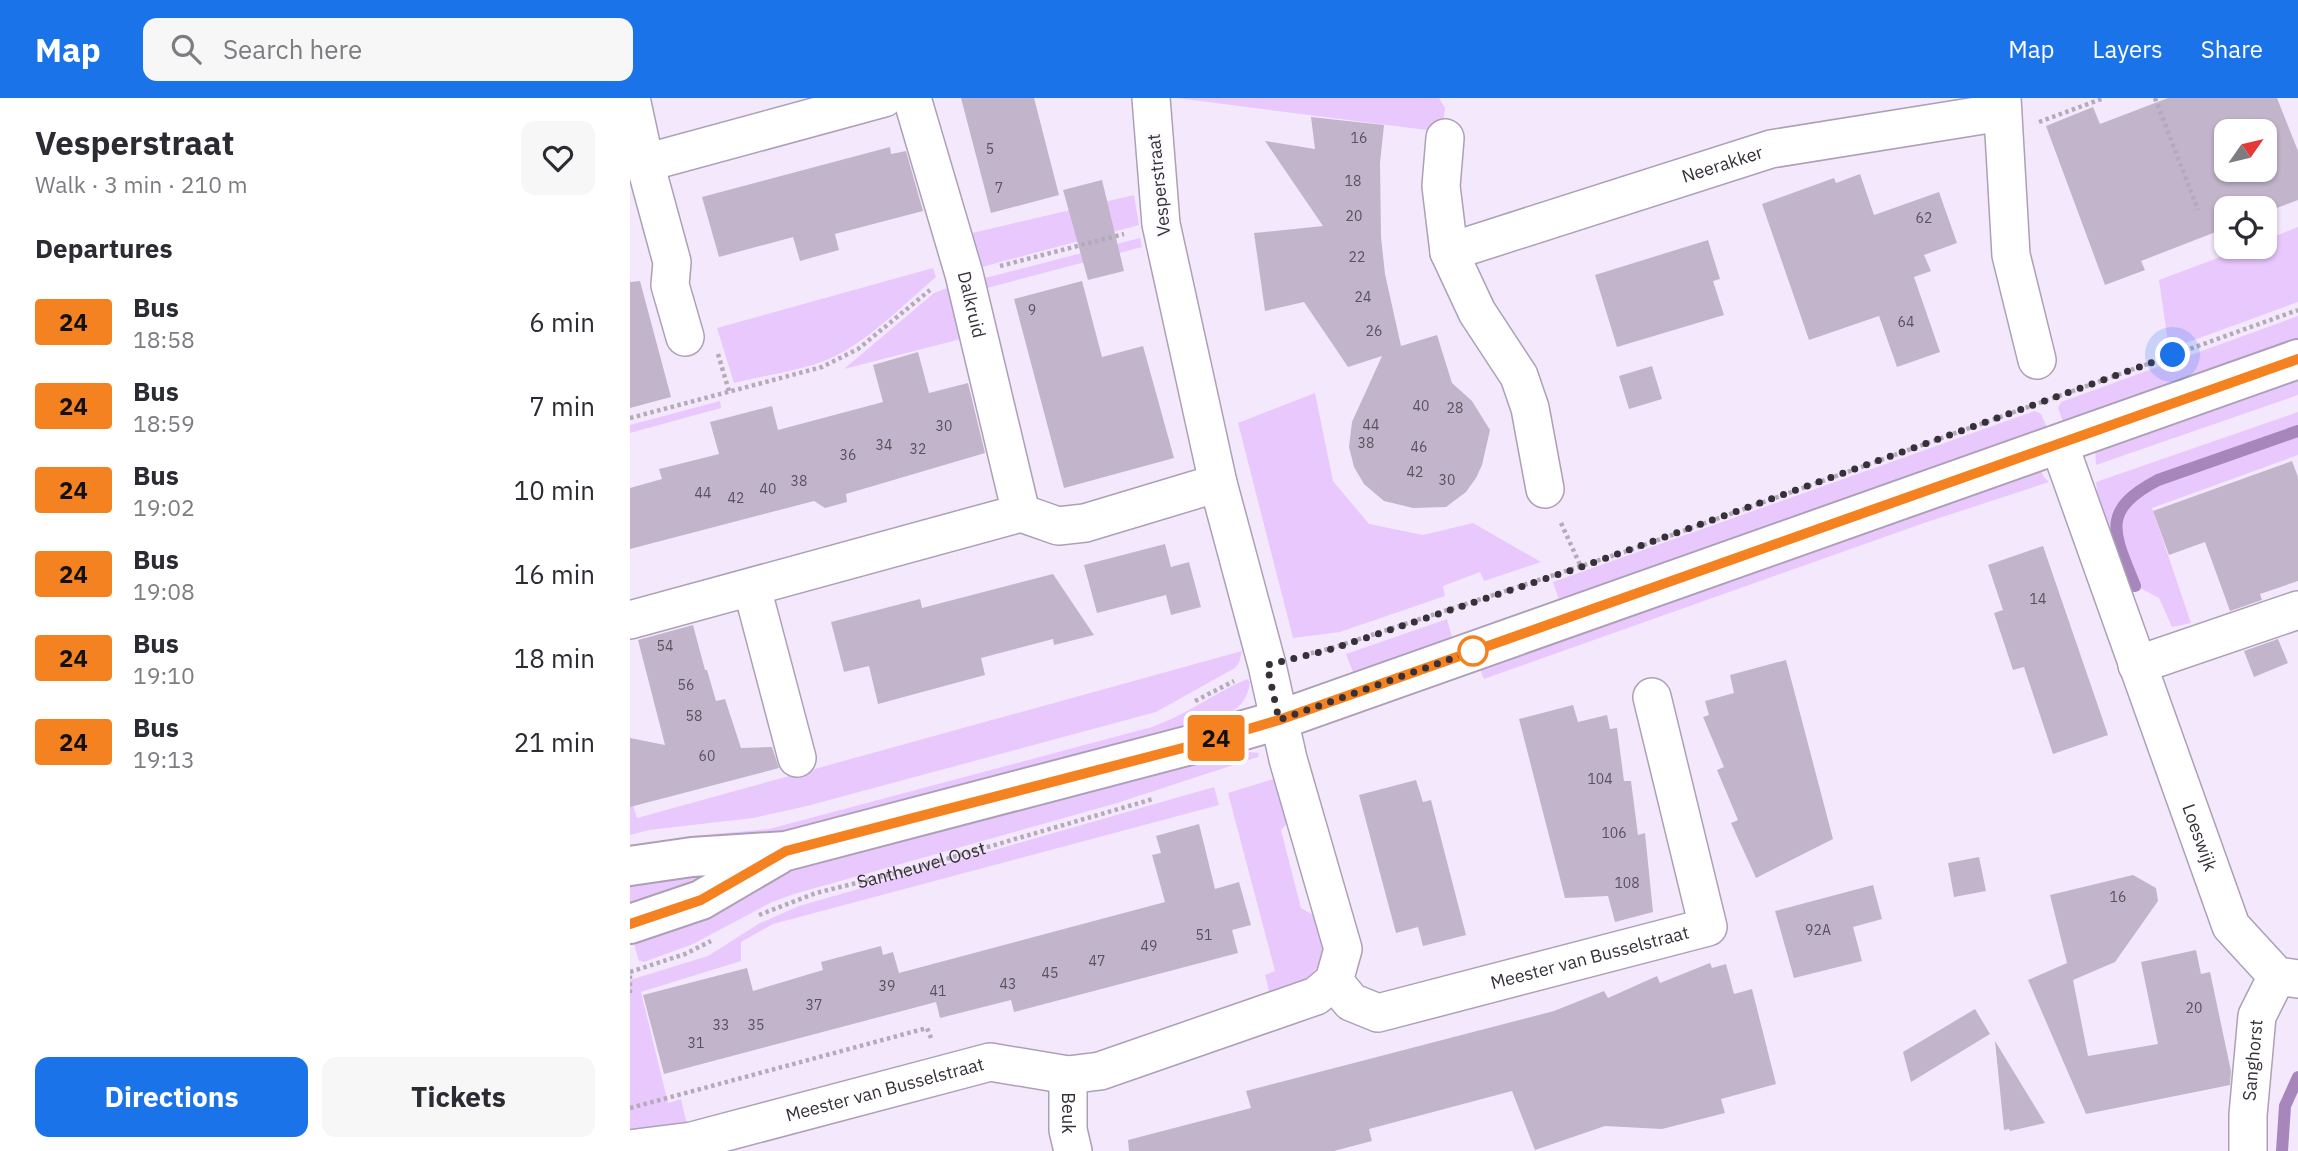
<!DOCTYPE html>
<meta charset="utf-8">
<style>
body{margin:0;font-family:"IBM Plex Sans",sans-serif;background:#f7f7f7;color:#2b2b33;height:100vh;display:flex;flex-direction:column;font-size:26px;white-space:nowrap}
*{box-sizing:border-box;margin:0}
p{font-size:23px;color:#7c7c81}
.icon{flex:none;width:38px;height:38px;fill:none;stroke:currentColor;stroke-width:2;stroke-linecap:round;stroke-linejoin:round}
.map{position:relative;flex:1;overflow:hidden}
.sheet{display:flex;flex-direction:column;background:#fff;width:630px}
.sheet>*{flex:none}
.badge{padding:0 14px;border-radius:5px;font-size:24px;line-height:46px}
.needle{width:46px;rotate:56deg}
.tools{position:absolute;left:1584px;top:21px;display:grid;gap:14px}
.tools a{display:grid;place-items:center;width:63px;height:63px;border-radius:14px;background:#fff;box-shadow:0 2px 5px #0004;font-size:35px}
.you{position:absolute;width:35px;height:35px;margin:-18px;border:5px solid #fff;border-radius:50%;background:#1a73e8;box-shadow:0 0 0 10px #1a73e833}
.map>.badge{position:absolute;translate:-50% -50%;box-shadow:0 0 0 4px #fff}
h2{padding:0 35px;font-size:26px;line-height:63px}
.round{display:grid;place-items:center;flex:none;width:74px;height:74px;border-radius:14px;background:#f7f7f7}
.head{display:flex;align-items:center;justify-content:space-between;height:119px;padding:0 35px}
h1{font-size:33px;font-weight:700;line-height:52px}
.button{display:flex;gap:14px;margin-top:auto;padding:14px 35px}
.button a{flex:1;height:80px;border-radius:14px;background:#1a73e8;color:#fff;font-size:28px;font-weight:700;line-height:80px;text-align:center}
.button a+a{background:#f7f7f7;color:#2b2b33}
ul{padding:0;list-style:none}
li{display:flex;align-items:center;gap:21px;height:84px;padding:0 35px}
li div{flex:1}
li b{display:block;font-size:26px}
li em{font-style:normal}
li .badge{min-width:77px;font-weight:700;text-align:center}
header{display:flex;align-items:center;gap:42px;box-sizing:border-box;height:98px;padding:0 35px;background:#1a73e8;color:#fff}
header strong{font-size:33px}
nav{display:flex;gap:38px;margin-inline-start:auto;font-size:24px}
.search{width:490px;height:63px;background:#f7f7f7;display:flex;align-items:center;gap:18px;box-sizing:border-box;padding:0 24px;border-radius:14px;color:#7c7c81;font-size:26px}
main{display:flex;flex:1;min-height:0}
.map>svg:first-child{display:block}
</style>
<header>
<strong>Map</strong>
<div class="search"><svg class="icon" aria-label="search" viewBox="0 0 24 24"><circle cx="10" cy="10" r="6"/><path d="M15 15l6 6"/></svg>Search here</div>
<nav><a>Map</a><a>Layers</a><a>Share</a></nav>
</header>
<main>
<section class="sheet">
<div class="head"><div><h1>Vesperstraat</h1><p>Walk · 3 min · 210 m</p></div><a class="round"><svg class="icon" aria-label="heart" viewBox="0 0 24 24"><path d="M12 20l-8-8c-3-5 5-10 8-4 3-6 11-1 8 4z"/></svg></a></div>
<h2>Departures</h2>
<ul>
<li><span class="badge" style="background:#f58220;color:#111">24</span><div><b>Bus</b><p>18:58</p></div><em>6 min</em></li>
<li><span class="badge" style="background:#f58220;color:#111">24</span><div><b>Bus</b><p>18:59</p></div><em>7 min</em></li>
<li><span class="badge" style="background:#f58220;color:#111">24</span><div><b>Bus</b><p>19:02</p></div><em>10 min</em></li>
<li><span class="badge" style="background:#f58220;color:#111">24</span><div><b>Bus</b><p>19:08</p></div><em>16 min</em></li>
<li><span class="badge" style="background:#f58220;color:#111">24</span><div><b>Bus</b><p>19:10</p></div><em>18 min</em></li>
<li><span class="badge" style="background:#f58220;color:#111">24</span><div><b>Bus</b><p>19:13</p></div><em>21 min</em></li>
</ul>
<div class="button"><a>Directions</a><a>Tickets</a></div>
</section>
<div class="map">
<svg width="1668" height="1053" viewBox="0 0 1668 1053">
<rect width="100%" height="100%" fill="#f4e9fc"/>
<path fill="#e9c8fe" d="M547 0H809L815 10 812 34Z
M504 97 509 127 352 169 342 135Z
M1668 129V204L1539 251 1529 182 1617 149H1634L1635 142Z
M510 140 512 149 357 190 355 180Z
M303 170 306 179C274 206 238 244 199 261 170 273 135 277 104 285L87 230Z
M317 190 331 241 214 271 304 195Z
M1668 218V240L1433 324 1428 310 1431 304Z
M1668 280V297L1466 367 1465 352Z
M685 295 703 383 739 426 793 437 843 425 911 464 854 483 850 474 813 488 815 498 710 534 663 540 608 325Z
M90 303 91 310 0 335V327Z
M1405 313 1411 316 1417 330 929 502 923 484Z
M1668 314V357L1522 410 1561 525 1542 529 1529 500 1512 491 1498 496 1468 399 1466 384Z
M1411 371 1413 378 1419 384 1294 425 854 581 849 569Z
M817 521 822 539 723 574 716 556Z
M612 553 609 565 605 570 526 614 177 708 123 720 19 732 0 737V697L7 720Z
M617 581 620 584C617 607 603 616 582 622L148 739 0 750 63 738 139 731 522 629C556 617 584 595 617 581Z
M612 653 629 655 628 659 487 705 164 796 142 804 63 846 14 864 9 863 8 860 1 835 164 772Z
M650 679 663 719 651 732 671 810 687 819C689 828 694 838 694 847 695 878 663 888 640 897L635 877 645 873 598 695Z
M584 689 589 707 143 826 111 844V863L11 894 38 1005 51 1001 58 1031 0 1038V882L78 858 130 825 169 808Z
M63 768 69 790 0 814V780Z"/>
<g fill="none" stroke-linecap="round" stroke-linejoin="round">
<path stroke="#a786bc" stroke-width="12" d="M1505 488C1484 435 1469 413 1528 382L1668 333
M1652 1053 1655 1008 1668 979"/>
</g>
<path fill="#c2b5cb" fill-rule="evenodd" d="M331 0H404L429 97 361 115Z
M1538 0H1647L1668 53V102L1634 115V110H1596V130L1511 163 1515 172 1475 187 1416 28 1463 9 1470 26ZM1596 33H1634V72H1596Z
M681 19 754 27 750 65 751 139 755 176 771 248 807 237 822 285 842 303 860 332 852 367 846 380 836 394 816 409 783 410 754 403 734 386 724 369 719 349 722 324 752 258 718 269 674 204 635 213 624 135 693 128 635 43 685 51Z
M260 49 261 56 276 53 293 113 205 136 209 152 170 163 163 139 89 159 72 99Z
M1230 76 1244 117 1309 94 1327 145 1294 157 1301 173 1284 179 1310 254 1267 269 1249 218 1179 242 1132 106 1204 80 1206 85Z
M472 82 494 173 458 182 433 92Z
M1078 142 1090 181 1083 183 1094 217 987 249 965 177Z
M10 183 41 299 0 310V184Z
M452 183 472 259 513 248 544 360 434 390 384 201Z
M288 254 299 295 338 285 355 355 216 396 217 404 195 410 184 403 0 451V390L32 381 29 371 89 356 80 324 142 308 148 332 253 304 243 267Z
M1022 268 1032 301 999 311 989 278Z
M1662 363 1668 379V483L1630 496 1632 502 1600 513 1575 444 1539 457 1523 413Z
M535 446 541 469 559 464 571 509 541 517 536 497 467 515 454 467Z
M1413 448 1478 637 1423 656 1394 569 1383 572 1364 515 1373 512 1358 467Z
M423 476 464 537 424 547 423 541 351 560 355 577 248 606 239 568 214 574 201 524 290 501 292 510Z
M63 527 75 572H77L86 603 95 601 111 650 142 649 149 670 0 709V640L35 647 8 542Z
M1648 541 1658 565 1624 579 1614 553Z
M1156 562 1203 741 1126 780 1101 725 1108 722 1087 672 1094 669 1073 619 1079 617 1075 603 1104 595 1100 577Z
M943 607 948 624 977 617 980 631 987 630 994 683H1001L1008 737 1015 735 1023 814 985 824 978 798 935 800 889 621Z
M786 682 793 704 801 702 836 837 793 848 788 829 766 835 729 697Z
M569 726 585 791 609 784 621 827 602 832 608 855 384 914 381 902 310 920 306 904 34 976 13 897 117 870 123 893 193 872 191 864 251 848 253 857 263 854 269 875 535 804 522 757 531 755 526 738Z
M1349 759 1356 793 1324 799 1318 765Z
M1503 777 1526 790 1528 803 1485 864 1443 882 1458 958 1528 946 1511 864 1566 852 1571 876 1580 874 1601 973 1600 987 1456 1016 1398 882 1437 865 1420 797Z
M1243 787 1252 821 1223 829 1232 863 1164 880 1145 813Z
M1080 865 1082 870 1096 866 1104 896 1122 891 1146 986 1091 1001 1095 1015 1032 1031 975 1028 905 1052 882 993 739 1031 742 1043 704 1053H499L498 1042 621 1010 616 993 924 913 974 893 978 900 1027 878 1030 885Z
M1345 911 1360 936 1281 984 1273 954Z
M1365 943 1415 1025 1380 1033 1379 1031 1374 1032Z"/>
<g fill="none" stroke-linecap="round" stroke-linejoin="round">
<defs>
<g id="street">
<path d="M1 0 15 65 42 164 40 187 55 239"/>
<path id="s2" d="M282 0 334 176 391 415"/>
<path d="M1372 0 1381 157 1407 262"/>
<path d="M815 40 811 88 819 154 847 214 889 278 900 310 915 391"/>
<path d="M15 65 254 0"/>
<path id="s3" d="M819 154 1141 51 1372 14"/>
<path id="s4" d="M1429 346 1601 828 1647 878 1668 881"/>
<path d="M122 490 167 660"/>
<path d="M0 522 391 415 428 428 455 425 588 385"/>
<path d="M1507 567 1668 512"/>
<path id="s5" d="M704 883 721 904 748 915 1078 829 1022 599"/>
<path id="s6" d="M438 977V1032L443 1053"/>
<path id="s7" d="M0 1051 62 1043 360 964 438 977 470 973 686 898 704 883 713 851 658 661 637 567 588 385 531 126 521 0"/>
<path id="s8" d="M1618 1053V1017L1627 918 1647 878"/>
</g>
<path id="secondary" d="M0 768 62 759 156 753 572 644 649 622 1668 261
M0 826 71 802 148 757"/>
</defs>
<use href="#street" stroke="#ada0b6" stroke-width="40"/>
<use href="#secondary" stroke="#ada0b6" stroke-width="42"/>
<g stroke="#b4aaba" stroke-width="4.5" stroke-dasharray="3.5 3.5" stroke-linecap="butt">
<path d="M1525 0 1568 112"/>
<path d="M1409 24 1474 0"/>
<path d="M370 168 494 136"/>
<path d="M88 256 99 293"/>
<path d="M0 320 192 269 228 251 300 192"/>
<path d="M931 425 951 469"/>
<path d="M674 557 702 550 1003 451 1668 212"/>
<path d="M565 603 604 583"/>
<path id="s1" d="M129 817 186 795 275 773 523 701"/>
<path d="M0 874 55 856 81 843"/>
<path d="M0 895V874"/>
<path d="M0 1010 297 930 301 940"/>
</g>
<use href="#street" stroke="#fff" stroke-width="37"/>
<use href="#secondary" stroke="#fff" stroke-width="38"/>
</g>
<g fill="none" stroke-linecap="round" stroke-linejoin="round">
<defs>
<path id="line" d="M0 826 71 802 156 753 572 645 649 622 1668 261"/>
</defs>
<use href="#line" stroke="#fff" stroke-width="16"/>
<use href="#line" stroke="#f58220" stroke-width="10"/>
<path stroke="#363039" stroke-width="7" stroke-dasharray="0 12.6" d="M843 553 649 622 637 567 702 551 951 469 1543 257"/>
</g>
<circle fill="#fff" stroke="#f58220" stroke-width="3.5" cx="843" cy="553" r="14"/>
<g text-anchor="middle" stroke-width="6" stroke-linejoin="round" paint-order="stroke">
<g font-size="14" fill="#59515e">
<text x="729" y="45">16</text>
<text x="360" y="56">5</text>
<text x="723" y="88">18</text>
<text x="369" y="95">7</text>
<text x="724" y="123">20</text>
<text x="1294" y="125">62</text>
<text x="727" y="164">22</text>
<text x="733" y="204">24</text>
<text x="402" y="217">9</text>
<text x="1276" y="229">64</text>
<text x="744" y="238">26</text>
<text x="791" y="313">40</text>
<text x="825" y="315">28</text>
<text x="741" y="332">44</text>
<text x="314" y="333">30</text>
<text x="736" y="350">38</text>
<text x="254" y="352">34</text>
<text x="789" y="354">46</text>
<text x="288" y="356">32</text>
<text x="218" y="362">36</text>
<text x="785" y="379">42</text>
<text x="817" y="387">30</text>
<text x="169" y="388">38</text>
<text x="138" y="396">40</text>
<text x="73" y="400">44</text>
<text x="106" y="405">42</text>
<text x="1408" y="506">14</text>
<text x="35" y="553">54</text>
<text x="56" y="592">56</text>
<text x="64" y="623">58</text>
<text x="77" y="663">60</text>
<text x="970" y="686">104</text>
<text x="984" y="740">106</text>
<text x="997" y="790">108</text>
<text x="1488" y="804">16</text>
<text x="1188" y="837">92A</text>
<text x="574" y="842">51</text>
<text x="519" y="853">49</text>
<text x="467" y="868">47</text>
<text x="420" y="880">45</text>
<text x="378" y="891">43</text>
<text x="257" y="893">39</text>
<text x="308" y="898">41</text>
<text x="184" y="912">37</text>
<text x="1564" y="915">20</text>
<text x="91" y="932">33</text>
<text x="126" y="932">35</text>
<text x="66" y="950">31</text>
</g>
<g font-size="18" fill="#363039" stroke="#fdfaff">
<text dy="6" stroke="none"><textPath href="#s3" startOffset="287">Neerakker</textPath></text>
<text transform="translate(529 87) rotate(-96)" y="6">Vesperstraat</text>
<text dy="6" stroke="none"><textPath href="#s2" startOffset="215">Dalkruid</textPath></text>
<text dy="6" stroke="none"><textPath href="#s4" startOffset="418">Loeswijk</textPath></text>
<text dy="6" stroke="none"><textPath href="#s1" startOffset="170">Santheuvel Oost</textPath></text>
<text dy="6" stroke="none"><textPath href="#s5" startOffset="275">Meester van Busselstraat</textPath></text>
<text dy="6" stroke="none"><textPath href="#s8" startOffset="91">Sanghorst</textPath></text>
<text dy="6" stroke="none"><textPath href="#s7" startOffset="262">Meester van Busselstraat</textPath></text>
<text dy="6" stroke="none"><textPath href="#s6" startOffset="38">Beuk</textPath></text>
</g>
</g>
</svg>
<div class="tools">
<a><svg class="needle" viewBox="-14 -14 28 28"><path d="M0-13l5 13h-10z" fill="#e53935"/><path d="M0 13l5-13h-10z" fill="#7c7c81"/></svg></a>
<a><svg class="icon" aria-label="locate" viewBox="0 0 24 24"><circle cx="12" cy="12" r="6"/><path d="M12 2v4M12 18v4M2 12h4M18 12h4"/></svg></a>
</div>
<div class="you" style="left:1543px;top:257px"></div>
<b class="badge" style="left:586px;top:640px;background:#f58220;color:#111">24</b>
</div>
</main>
